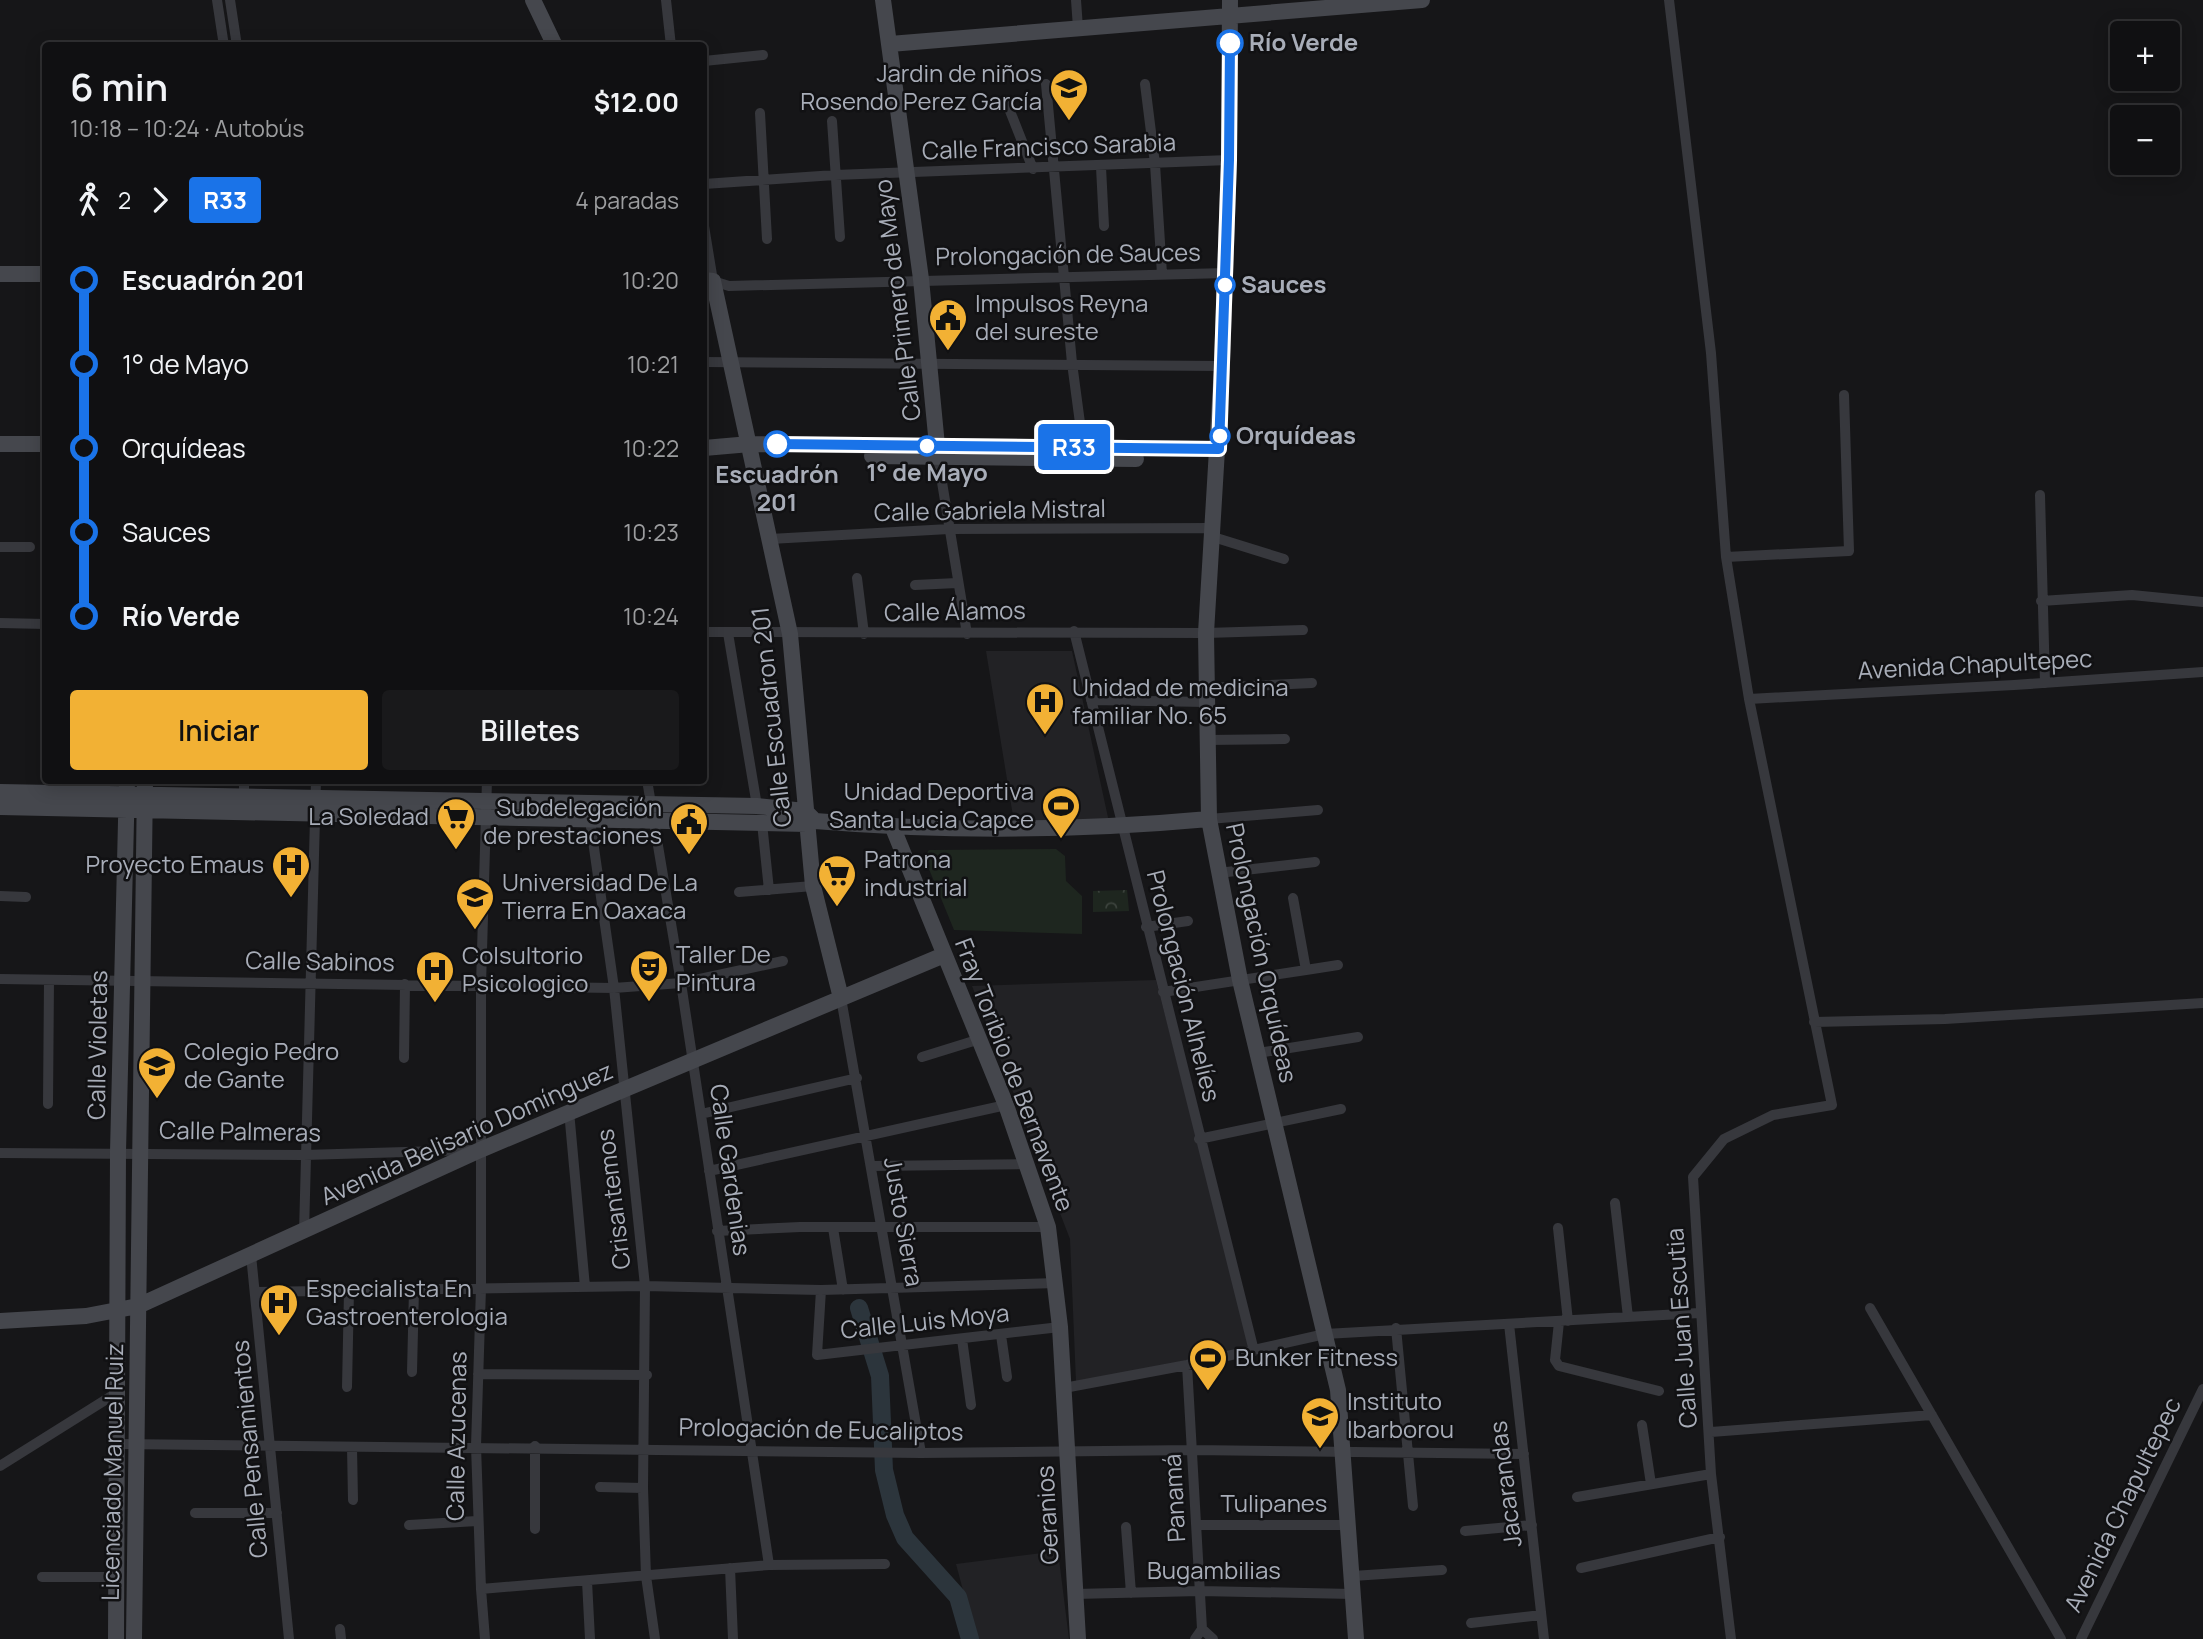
<!DOCTYPE html>
<html lang="es">
<meta charset="utf-8">
<style>
body{margin:0;font-family:Manrope,sans-serif;background:#19191b;color:#f1f3f6;height:100vh;display:flex;flex-direction:column;font-size:26px;white-space:nowrap}
*{box-sizing:border-box;margin:0}
p{font-size:23px;color:#9c9d9f}
.icon{flex:none;width:38px;height:38px;fill:none;stroke:currentColor;stroke-width:2;stroke-linecap:round;stroke-linejoin:round}
.map{position:relative;flex:1;overflow:hidden}
.drawer{position:absolute;left:42px;top:42px;width:665px;height:742px;display:flex;flex-direction:column;background:#101012;border-radius:7px;box-shadow:0 4px 18px #0003,0 0 0 2px #303032}
.drawer>*{flex:none}
.badge{padding:0 14px;border-radius:5px;font-size:24px;line-height:46px}
.tools{position:absolute;left:2110px;top:21px;display:grid;gap:14px}
.tools a{display:grid;place-items:center;width:70px;height:70px;border-radius:7px;background:#101012;box-shadow:0 4px 18px #0003,0 0 0 2px #303032;font-size:35px}
.map>.badge{position:absolute;translate:-50% -50%;box-shadow:0 0 0 4px #fff}
.legs{display:flex;align-items:center;gap:10px;height:77px;padding:0 28px;font-size:23px}
.legs p{margin-inline-start:auto}
.overview{display:flex;align-items:center;justify-content:space-between;height:119px;padding:0 28px}
h1{font-size:38px;font-weight:600;line-height:52px}
.cta{display:flex;gap:14px;margin-top:auto;padding:14px 28px}
.cta a{flex:1;height:80px;border-radius:7px;background:#f2b134;color:#111;font-size:28px;font-weight:600;line-height:80px;text-align:center}
.cta a+a{background:#19191b;color:#f1f3f6}
ul{padding:0 28px;list-style:none}
li{display:flex;align-items:center;gap:24px;height:84px;font-size:26px}
li i{display:grid;place-items:center;width:10px;height:100%;margin:0 9px;background:currentColor}
li i::after{content:'';width:18px;height:18px;margin:-9px;border:5px solid;border-radius:50%;background:#101012}
li p{margin-inline-start:auto}
li:first-child i{background:linear-gradient(#0000 50%,currentColor 0)}
li:last-child i{background:linear-gradient(currentColor 50%,#0000 0)}
.map>svg:first-child{display:block}
</style>
<div class="map">
<svg width="2203" height="1639" viewBox="0 0 2203 1639">
<defs>
<pattern id="forest-crowns" width="20" height="18" patternUnits="userSpaceOnUse" patternTransform="scale(1.75)"><rect width="20" height="18" fill="#1e261f"/><path d="M2 6a3 3 0 1 1 6 0M12 15a3 3 0 1 1 6 0" fill="none" stroke="#3c433d"/></pattern>
</defs>
<rect width="100%" height="100%" fill="#161618"/>
<path fill="#222225" d="M986 651H1072L1109 822H1014Z
M1156 980 1251 1349 1076 1382 1070 1239 972 986Z
M1058 1551 1069 1639H976L956 1564Z"/>
<path fill="url(#forest-crowns)" d="M1127 890 1129 911 1093 912V891Z"/>
<path fill="#1e261f" d="M1056 849 1065 856 1066 881 1082 896V934L954 930 924 857 929 850Z"/>
<g fill="none" stroke-linecap="round" stroke-linejoin="round">
<path stroke="#2c353c" stroke-width="18" d="M859 1308 880 1376 884 1470 895 1515 905 1538 958 1597 970 1639"/>
<path stroke="#37383d" stroke-width="10" d="M217 0 224 46
M230 0 237 46
M666 0 671 46
M1076 0 1078 28
M1669 0 1711 353 1726 557 1749 699 1832 1105 1773 1115 1724 1139 1693 1177 1711 1474 1731 1639
M704 61 763 55
M1046 84 1072 363 1084 453
M1145 84 1155 164 1162 274
M1008 106 1033 169
M760 113 767 239
M832 121 840 237
M1101 167 1104 226
M704 184 835 175 1229 160
M704 226 713 281 729 286 1226 273
M704 362 1222 366
M938 458 967 634
M2040 495 2045 683
M1210 536 1284 559
M770 539 949 529 1211 528
M0 547H30
M1726 557 1849 551 1844 395
M857 578 864 634
M915 585 957 583
M2041 601 2132 595 2203 602
M0 623 46 624
M1074 631 1254 1351
M704 632 1206 633 1303 630
M728 633 757 806
M1206 688 1312 683
M1749 699 2014 685 2203 672
M1091 700 1206 702
M1207 740 1285 739
M244 780V797
M487 780 481 985V1288L476 1446 481 1589 769 1565 885 1564
M647 780 681 983 769 1565
M1209 819 1318 810
M590 820 614 988 645 1286 643 1488 646 1576 655 1639
M762 823 769 890
M1218 873 1315 862
M739 892 813 886
M0 896 26 897
M1146 927 1188 921
M1306 970 1338 965
M0 979 614 988 681 983 783 961
M1163 992 1306 970 1293 898
M841 998 921 1453
M1814 1022 1945 1019 2203 1003
M1258 1053 1358 1037
M922 1057 980 1039
M404 1058 405 984
M48 1104 49 980
M569 1111 585 1287
M701 1114 857 1078
M1199 1139 1341 1109
M0 1153 304 1155 473 1150
M872 1166 1029 1164
M709 1171 1006 1105
M1615 1203 1628 1317
M833 1228 843 1290
M1558 1228 1568 1321
M717 1231 800 1227H1048
M304 1233 316 780
M251 1255 289 1639
M821 1290 817 1355 1060 1327
M257 1292 645 1286 821 1290 1056 1283
M1870 1308 2061 1639
M1559 1322 1555 1360 1559 1366 1659 1391
M1509 1324 1544 1639
M1396 1328 1413 1506
M1001 1335 1007 1377
M962 1339 971 1405
M1187 1365 1202 1629
M412 1372 414 1289
M478 1374 647 1375
M347 1387 349 1291
M1064 1388 1187 1365 1325 1334 1699 1313
M1642 1425 1651 1484
M1711 1432 1932 1415
M119 1444 921 1453 1193 1450 1524 1454
M535 1446V1529
M352 1447 353 1500
M0 1466 118 1392
M600 1487 643 1488
M1577 1497 1711 1474
M195 1513H277
M409 1525 477 1521
M1198 1525H1350
M1126 1527 1131 1593
M1465 1531 1532 1525
M730 1568 733 1639
M1581 1568 1720 1537
M1353 1576 1442 1570
M42 1577H116
M587 1581 590 1639
M481 1589 485 1639
M1075 1594 1200 1591 1353 1594
M1471 1623 1541 1615
M340 1629 341 1639
M1195 1639 1202 1629 1213 1639
M2081 1639 2203 1389"/>
<path stroke="#45474d" stroke-width="16" d="M533 0 555 46
M883 0 921 279 938 456
M1230 0 1229 160 1222 366 1206 633 1209 819 1240 980 1338 1390 1356 1639
M890 44 1422 0
M0 274H46
M704 280 713 281 790 634 813 886 841 998
M0 444H46
M704 448 750 444 1219 449
M872 456 1136 459
M0 792 757 806 805 811 815 821
M0 807 807 824 815 821C946 832 1078 831 1209 819
M893 828 1006 1105 1048 1227 1060 1327 1078 1639
M0 1321 86 1316 138 1306 480 1150 944 955
M116 1639 118 1152 127 780
M134 1639 145 780"/>
</g>
<g fill="none" stroke-linecap="round" stroke-linejoin="round">
<defs>
<path id="line-1" d="M777 444 1219 449 1229 160 1230 43"/>
</defs>
<use href="#line-1" stroke="#fff" stroke-width="16"/>
<use href="#line-1" stroke="#1a73e8" stroke-width="10"/>
</g>
<defs>
<symbol id="school-pin" viewBox="-11 -11 22 30"><path d="M0 17L-7.5 6A9.5 9.5 0 1 1 7.5 6Z" fill="#f2b134" stroke="#111113"/><path d="M0-5L7-2L0 1L-7-2ZM-4 1L0 2.5L4 1V4Q0 6-4 4Z" fill="#111"/></symbol>
<symbol id="civic-pin" viewBox="-11 -11 22 30"><path d="M0 17L-7.5 6A9.5 9.5 0 1 1 7.5 6Z" fill="#f2b134" stroke="#111113"/><path d="M-.6-6.5H3V-4.5H.6V-3L4-1V1h2V6H-6V1h2V-1L-.6-3ZM-1.2 2.5V6h2.4V2.5Z" fill="#111"/></symbol>
<symbol id="hospital-pin" viewBox="-11 -11 22 30"><path d="M0 17L-7.5 6A9.5 9.5 0 1 1 7.5 6Z" fill="#f2b134" stroke="#111113"/><path d="M-5-5h3v3.5h4V-5h3V5h-3V1.5h-4V5h-3Z" fill="#111"/></symbol>
<symbol id="stadium-pin" viewBox="-11 -11 22 30"><path d="M0 17L-7.5 6A9.5 9.5 0 1 1 7.5 6Z" fill="#f2b134" stroke="#111113"/><path d="M0-5a6.5 5 0 1 0 0 10a6.5 5 0 1 0 0-10ZM-3.5-1.8h7v3.6h-7Z" fill="#111"/></symbol>
<symbol id="supermarket-pin" viewBox="-11 -11 22 30"><path d="M0 17L-7.5 6A9.5 9.5 0 1 1 7.5 6Z" fill="#f2b134" stroke="#111113"/><path d="M-6-5.5h2.5l.6 2H6L4.5 2H-2.5L-4.4-4H-6ZM-1.5 3.2a1.3 1.3 0 1 0 .1 0ZM3 3.2a1.3 1.3 0 1 0 .1 0Z" fill="#111"/></symbol>
<symbol id="university-pin" viewBox="-11 -11 22 30"><path d="M0 17L-7.5 6A9.5 9.5 0 1 1 7.5 6Z" fill="#f2b134" stroke="#111113"/><path d="M0-5L7-2L0 1L-7-2ZM-4 1L0 2.5L4 1V4Q0 6-4 4Z" fill="#111"/></symbol>
<symbol id="theatre-pin" viewBox="-11 -11 22 30"><path d="M0 17L-7.5 6A9.5 9.5 0 1 1 7.5 6Z" fill="#f2b134" stroke="#111113"/><path d="M-5-5.5Q0-4 5-5.5V0Q5 5 0 6Q-5 5-5 0ZM-3.3-2.5H-1v1.5H-3.3ZM1-2.5H3.3v1.5H1ZM-2.8 1Q0 5.5 2.8 1Z" fill="#111"/></symbol>
</defs>
<g fill-rule="evenodd">
<use href="#school-pin" x="1047" y="66" width="44" height="60"/>
<use href="#civic-pin" x="926" y="296" width="44" height="60"/>
<use href="#hospital-pin" x="1023" y="680" width="44" height="60"/>
<use href="#stadium-pin" x="1039" y="784" width="44" height="60"/>
<use href="#supermarket-pin" x="434" y="795" width="44" height="60"/>
<use href="#civic-pin" x="667" y="800" width="44" height="60"/>
<use href="#hospital-pin" x="269" y="843" width="44" height="60"/>
<use href="#supermarket-pin" x="815" y="852" width="44" height="60"/>
<use href="#university-pin" x="453" y="875" width="44" height="60"/>
<use href="#theatre-pin" x="627" y="947" width="44" height="60"/>
<use href="#hospital-pin" x="413" y="948" width="44" height="60"/>
<use href="#school-pin" x="135" y="1044" width="44" height="60"/>
<use href="#hospital-pin" x="257" y="1281" width="44" height="60"/>
<use href="#stadium-pin" x="1186" y="1336" width="44" height="60"/>
<use href="#university-pin" x="1298" y="1394" width="44" height="60"/>
</g>
<g fill="#fff" stroke="#1a73e8" stroke-width="3.5">
<circle cx="1230" cy="43" r="12"/>
<circle cx="1225" cy="285" r="9"/>
<circle cx="1220" cy="436" r="9"/>
<circle cx="777" cy="444" r="12"/>
<circle cx="927" cy="446" r="9"/>
</g>
<g text-anchor="middle" stroke-width="5" stroke-linejoin="round" paint-order="stroke">
<g font-size="24" font-weight="bold" fill="#a8adb8" stroke="#111113" text-anchor="start">
<text x="1249" y="51">Río Verde</text>
<text x="1241" y="293">Sauces</text>
<text x="1236" y="444">Orquídeas</text>
<text x="927" y="481" text-anchor="middle">1° de Mayo</text>
<text x="777" y="483" text-anchor="middle">Escuadrón<tspan x="777" dy="28">201</tspan></text>
</g>
<g font-size="24" fill="#a8adb8" stroke="#111113" text-anchor="start">
<text x="1042" y="82" text-anchor="end">Jardin de niños<tspan x="1042" dy="28">Rosendo Perez García</tspan></text>
<text x="975" y="312">Impulsos Reyna<tspan x="975" dy="28">del sureste</tspan></text>
<text x="1072" y="696">Unidad de medicina<tspan x="1072" dy="28">familiar No. 65</tspan></text>
<text x="1034" y="800" text-anchor="end">Unidad Deportiva<tspan x="1034" dy="28">Santa Lucia Capce</tspan></text>
<text x="662" y="816" text-anchor="end">Subdelegación<tspan x="662" dy="28">de prestaciones</tspan></text>
<text x="429" y="825" text-anchor="end">La Soledad</text>
<text x="864" y="868">Patrona<tspan x="864" dy="28">industrial</tspan></text>
<text x="264" y="873" text-anchor="end">Proyecto Emaus</text>
<text x="502" y="891">Universidad De La<tspan x="502" dy="28">Tierra En Oaxaca</tspan></text>
<text x="676" y="963">Taller De<tspan x="676" dy="28">Pintura</tspan></text>
<text x="462" y="964">Colsultorio<tspan x="462" dy="28">Psicologico</tspan></text>
<text x="184" y="1060">Colegio Pedro<tspan x="184" dy="28">de Gante</tspan></text>
<text x="306" y="1297">Especialista En<tspan x="306" dy="28">Gastroenterologia</tspan></text>
<text x="1235" y="1366">Bunker Fitness</text>
<text x="1347" y="1410">Instituto<tspan x="1347" dy="28">Ibarborou</tspan></text>
</g>
<g font-size="24" fill="#a8adb8" stroke="#111113">
<text transform="translate(1049 147) rotate(-2)" y="8">Calle Francisco Sarabia</text>
<text transform="translate(1068 255) rotate(-1)" y="8">Prolongación de Sauces</text>
<text transform="translate(898 300) rotate(-97)" y="8">Calle Primero de Mayo</text>
<text transform="translate(990 511) rotate(-1)" y="8">Calle Gabriela Mistral</text>
<text transform="translate(955 612) rotate(-1)" y="8">Calle Álamos</text>
<text transform="translate(1975 665) rotate(-3)" y="8">Avenida Chapultepec</text>
<text transform="translate(772 717) rotate(-96)" y="8">Calle Escuadron 201</text>
<text transform="translate(1261 953) rotate(78)" y="8">Prolongación Orquídeas</text>
<text transform="translate(320 962) rotate(1)" y="8">Calle Sabinos</text>
<text transform="translate(1183 986) rotate(76)" y="8">Prolongación Alhelíes</text>
<text transform="translate(98 1045) rotate(-89)" y="8">Calle Violetas</text>
<text transform="translate(1014 1075) rotate(69)" y="8">Fray Toribio de Bernavente</text>
<text transform="translate(240 1132) rotate(1)" y="8">Calle Palmeras</text>
<text transform="translate(467 1134) rotate(-24)" y="8">Avenida Belisario Domínguez</text>
<text transform="translate(730 1170) rotate(82)" y="8">Calle Gardenias</text>
<text transform="translate(614 1199) rotate(-97)" y="8">Crisantemos</text>
<text transform="translate(903 1222) rotate(80)" y="8">Justo Sierra</text>
<text transform="translate(925 1322) rotate(-6)" y="8">Calle Luis Moya</text>
<text transform="translate(1682 1328) rotate(-94)" y="8">Calle Juan Escutia</text>
<text transform="translate(821 1430) rotate(1)" y="8">Prologación de Eucaliptos</text>
<text transform="translate(457 1436) rotate(-89)" y="8">Calle Azucenas</text>
<text transform="translate(250 1449) rotate(-95)" y="8">Calle Pensamientos</text>
<text transform="translate(113 1472) rotate(-89)" y="8">Licenciado Manuel Ruiz</text>
<text transform="translate(1506 1484) rotate(-97)" y="8">Jacarandas</text>
<text transform="translate(1175 1498) rotate(-93)" y="8">Panamá</text>
<text x="1274" y="1512">Tulipanes</text>
<text transform="translate(2123 1505) rotate(-64)" y="8">Avenida Chapultepec</text>
<text transform="translate(1048 1515) rotate(-93)" y="8">Geranios</text>
<text x="1214" y="1579">Bugambilias</text>
</g>
</g>
</svg>
<div class="tools">
<a>+</a>
<a>−</a>
</div>
<b class="badge" style="left:1074px;top:447px;background:#1a73e8;color:#fff">R33</b>
<section class="drawer">
<div class="overview"><div><h1>6 min</h1><p>10:18 – 10:24 · Autobús</p></div><b>$12.00</b></div>
<div class="legs"><svg class="icon" aria-label="walk" viewBox="0 0 24 24"><circle cx="13" cy="4" r="2"/><path d="M13 8l-2 6 4 7M11 14l-3 7M7 12l3-4h3l4 4"/></svg>2<svg class="icon" aria-label="forward" viewBox="0 0 24 24"><path d="M9 5l7 7-7 7"/></svg><b class="badge" style="background:#1a73e8;color:#fff">R33</b><p>4 paradas</p></div>
<ul>
<li><i style="color:#1a73e8"></i><b>Escuadrón 201</b><p>10:20</p></li>
<li><i style="color:#1a73e8"></i><span>1° de Mayo</span><p>10:21</p></li>
<li><i style="color:#1a73e8"></i><span>Orquídeas</span><p>10:22</p></li>
<li><i style="color:#1a73e8"></i><span>Sauces</span><p>10:23</p></li>
<li><i style="color:#1a73e8"></i><b>Río Verde</b><p>10:24</p></li>
</ul>
<div class="cta"><a>Iniciar</a><a>Billetes</a></div>
</section>
</div>
